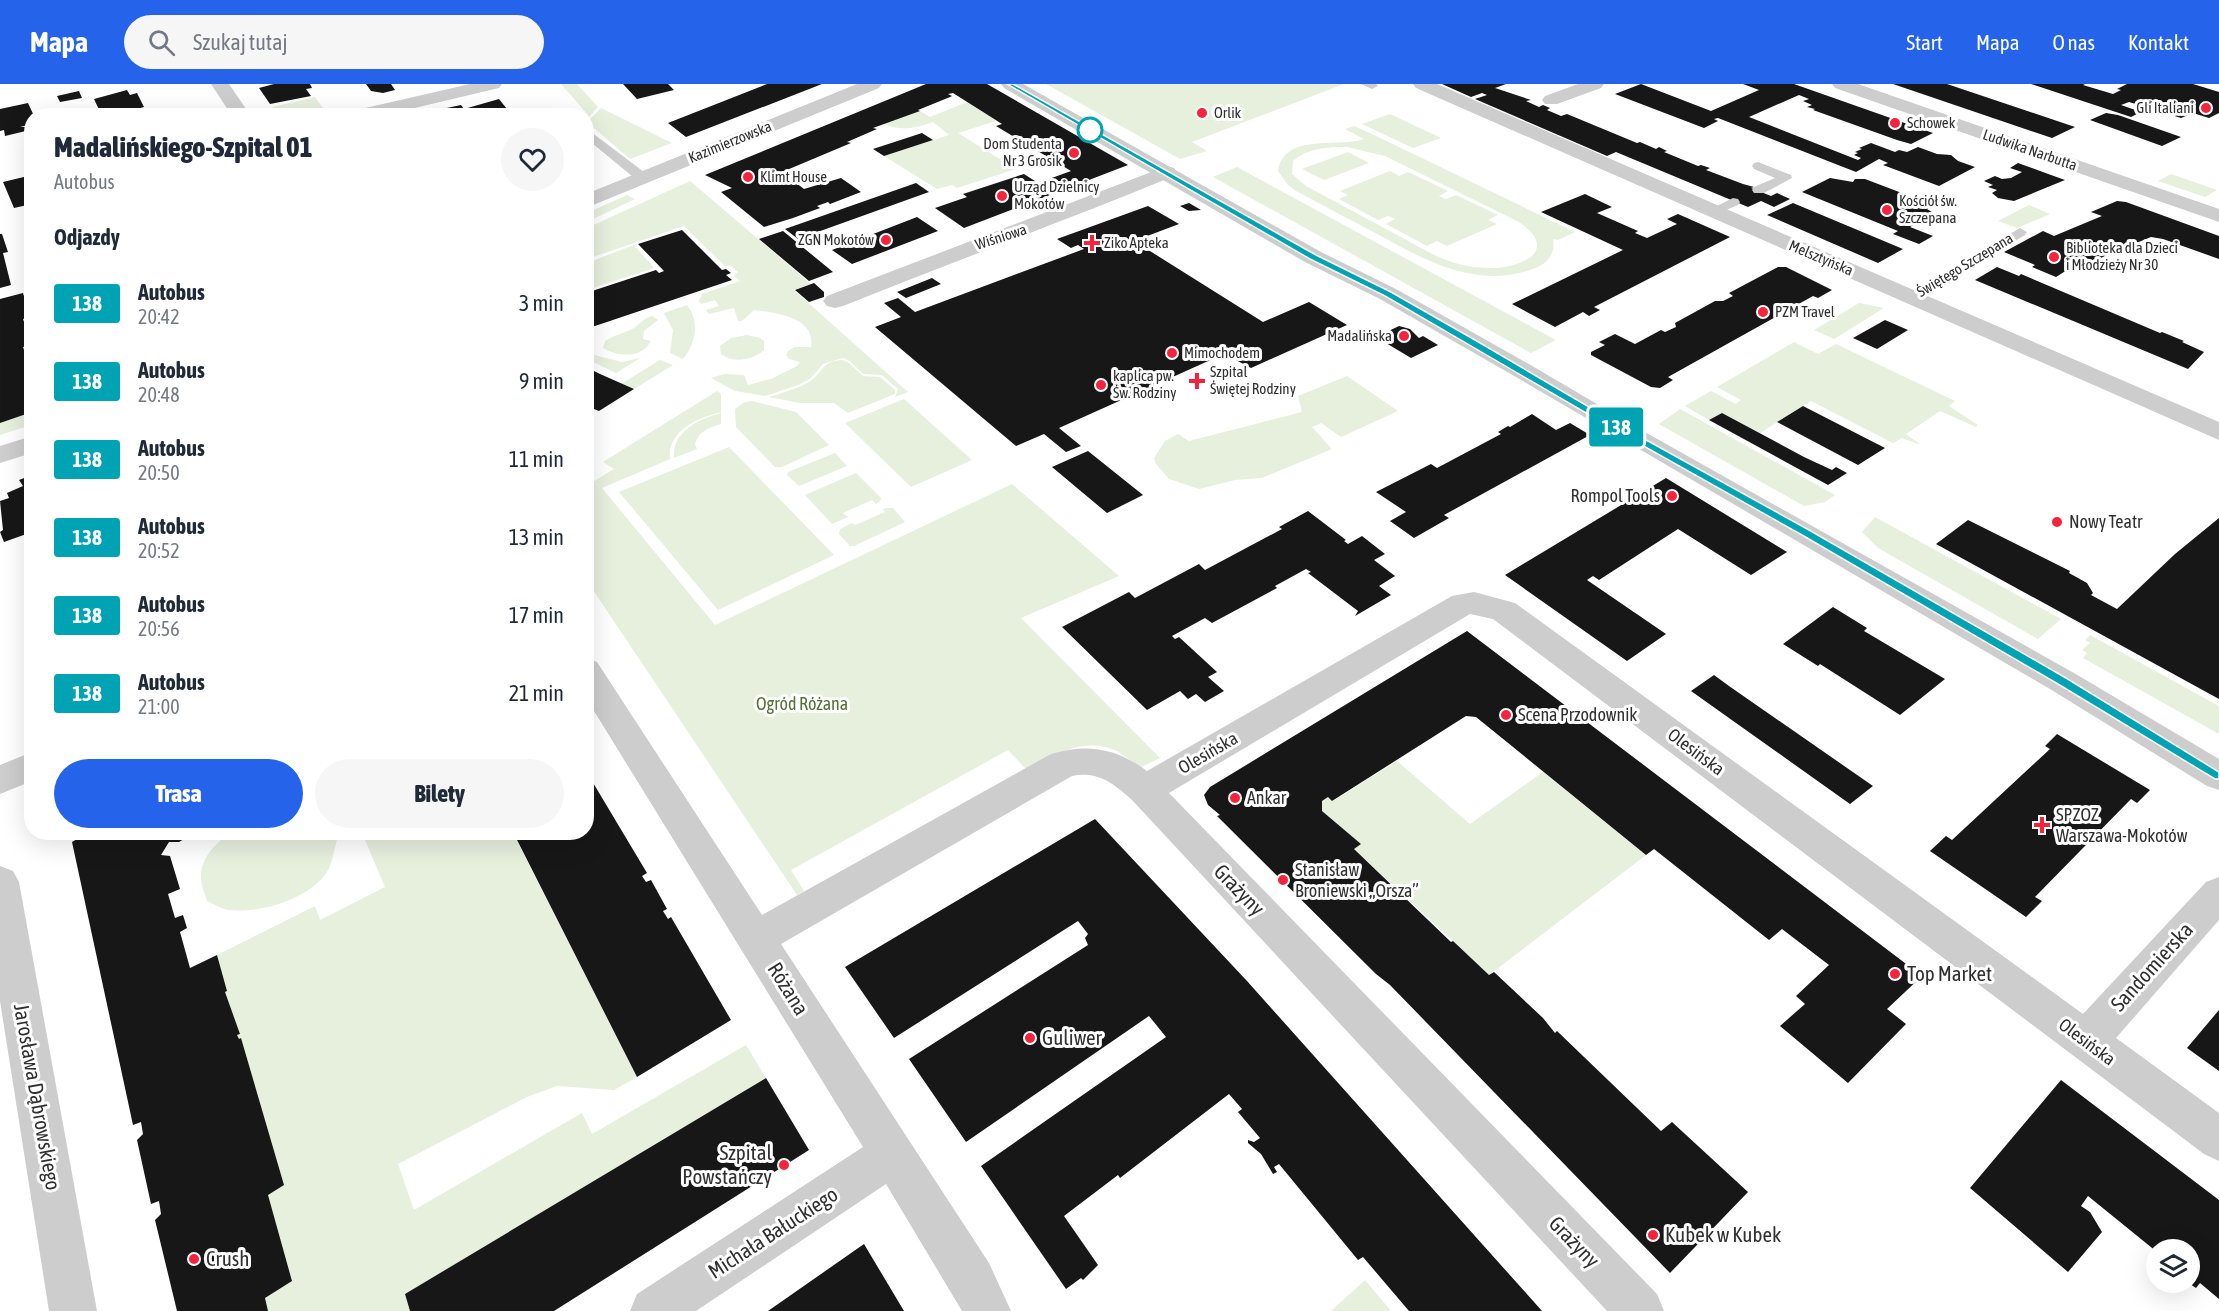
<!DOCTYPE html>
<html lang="pl">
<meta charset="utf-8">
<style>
body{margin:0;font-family:"Asap Condensed",sans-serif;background:#f6f6f7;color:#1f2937;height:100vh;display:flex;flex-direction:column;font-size:22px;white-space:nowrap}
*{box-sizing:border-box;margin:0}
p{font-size:20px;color:#747a83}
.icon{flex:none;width:33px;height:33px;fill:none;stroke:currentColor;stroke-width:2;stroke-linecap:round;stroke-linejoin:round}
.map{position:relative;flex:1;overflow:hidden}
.details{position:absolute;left:24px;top:24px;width:570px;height:732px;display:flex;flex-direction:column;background:#fff;border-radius:24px;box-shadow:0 6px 24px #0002}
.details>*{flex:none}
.badge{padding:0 12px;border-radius:4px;font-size:21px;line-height:39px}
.controls{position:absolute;left:2146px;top:1155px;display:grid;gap:12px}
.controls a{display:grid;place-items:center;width:54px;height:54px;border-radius:50%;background:#fff;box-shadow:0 6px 24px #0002;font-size:30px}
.map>.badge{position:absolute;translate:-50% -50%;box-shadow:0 0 0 3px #fff}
h2{padding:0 30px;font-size:22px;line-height:54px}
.round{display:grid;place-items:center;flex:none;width:63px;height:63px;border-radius:32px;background:#f6f6f7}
.overview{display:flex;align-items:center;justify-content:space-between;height:102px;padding:0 30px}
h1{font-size:28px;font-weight:800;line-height:45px}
.primary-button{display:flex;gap:12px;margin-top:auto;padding:12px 30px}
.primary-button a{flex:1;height:69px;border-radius:36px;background:#2563eb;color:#fff;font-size:24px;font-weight:800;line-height:69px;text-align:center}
.primary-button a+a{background:#f6f6f7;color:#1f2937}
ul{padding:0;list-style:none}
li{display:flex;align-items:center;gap:18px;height:78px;padding:0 30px}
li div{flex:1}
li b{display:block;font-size:22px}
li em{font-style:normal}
li .badge{min-width:66px;font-weight:700;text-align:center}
header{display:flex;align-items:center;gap:36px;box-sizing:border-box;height:84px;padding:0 30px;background:#2563eb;color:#fff}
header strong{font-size:28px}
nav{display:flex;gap:33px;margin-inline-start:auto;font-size:21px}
.search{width:420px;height:54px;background:#f6f6f7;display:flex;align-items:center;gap:15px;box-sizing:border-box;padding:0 21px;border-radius:33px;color:#747a83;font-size:22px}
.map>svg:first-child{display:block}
</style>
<header>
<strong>Mapa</strong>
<div class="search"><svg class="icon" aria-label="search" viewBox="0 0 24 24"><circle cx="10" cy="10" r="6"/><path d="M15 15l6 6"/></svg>Szukaj tutaj</div>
<nav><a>Start</a><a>Mapa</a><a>O nas</a><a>Kontakt</a></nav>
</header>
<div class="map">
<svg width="2219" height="1227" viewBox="0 0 2219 1227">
<rect width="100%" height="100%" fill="#fff"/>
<path fill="#e7efdd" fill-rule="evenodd" d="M561 0H577L598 23 587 35 589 32Z
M1046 0H1344L1192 58 1207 67 1180 75Z
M315 13 328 31H278L272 23Z
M967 18 996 37 958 49 1016 85 957 104 952 101 937 105 884 72 949 51 933 38C915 44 901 48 882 39L920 27 930 33Z
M601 24 672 59 630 75 587 38Z
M1390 30 1441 54 1413 64 1362 40Z
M1354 42 1374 51 1575 148 1558 156 1553 155C1556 170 1547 180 1533 185 1477 206 1425 176 1377 150 1350 136 1323 121 1296 107L1287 100 1278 87C1284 48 1340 64 1364 55L1345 45ZM1347 63 1385 72 1519 138C1556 163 1530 181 1497 184 1482 184 1466 183 1452 178 1433 172 1416 161 1399 152 1368 135 1337 119 1306 102L1292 90 1293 77C1308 64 1327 63 1347 63Z
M1348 68 1369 79 1324 96 1302 85Z
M1237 83 1556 256 1531 269 1213 93Z
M1390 87 1399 92 1408 88 1448 107 1439 112 1446 115 1456 111 1498 131 1488 136 1497 140 1447 162 1437 157 1427 162 1386 140 1395 135 1388 132 1378 136 1339 115 1348 111 1340 107Z
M2171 90 2217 106 2205 113 2158 97Z
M690 97 811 200 794 206 908 308 895 313 898 305 882 291 863 290 850 277 843 274 823 280 810 295 798 301 765 312 735 307 711 294 724 290 744 291 748 301 771 295 797 282 800 278 789 275 786 271 788 267 795 263H811C816 233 776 229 754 226L742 237H738L734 224 709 230 706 226 719 222 715 216 701 220 699 217 702 210 740 197 734 192 738 188 731 182H725L684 142 587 175V144Z
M627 111 635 115 587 138V129Z
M2029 121 2050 130 2017 144 1998 137Z
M634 161 654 184 587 206V179Z
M1859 219 1884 224 1834 255 1814 246Z
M687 221C700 238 696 259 683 275L670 269 673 246 664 229Z
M652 232 658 236 644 247 643 255 651 257C641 275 619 273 603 264L605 257C614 251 625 249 634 244 641 239 644 234 652 232Z
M747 251 760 254 764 257V266C753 276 734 280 721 270L720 262 731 254Z
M1794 258 1818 270 1836 260 1955 317 1949 322 1978 341 1976 343 1940 327 1906 350 1921 361 1902 354 1893 359 1811 317 1760 349 1722 329 1709 336 1685 322 1711 307 1736 320 1741 316 1717 303Z
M594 271 622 278 640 274 616 289 587 275Z
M660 276 673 281 634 305 621 300Z
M843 276 849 279 863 292 880 293 895 306V310L848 329 834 319H800L769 313C782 309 797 305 809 298 824 288 821 277 843 276Z
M1347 292 1398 327 1341 353 1321 339 1312 343 1332 365 1262 394 1235 396 1199 405 1169 395 1156 380 1154 374 1165 357 1178 350 1189 357 1302 328 1298 312Z
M717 307 721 310V328C698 334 667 346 670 375L602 404 715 541 1012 400 1119 492 1021 534 1160 674 1141 683C1133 678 1125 672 1117 667 1084 652 1055 670 1027 686L1008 666 791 786 804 807 797 811 587 497 586 402 614 385 603 378Z
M904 315 972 376 911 403 845 339Z
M752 317 796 328 829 361 782 383H775L736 343 735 325 745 318Z
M1680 325 1835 411 1825 418 1804 422 1659 340Z
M31 328V341L0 351V339Z
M721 329V340C709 343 698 348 695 360L697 365 674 374C672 348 698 335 721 329Z
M729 363 834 471 718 526 619 408Z
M835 369 847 382 799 402 787 391 788 388Z
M856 389 881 414 880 417 876 420 872 416 843 429 848 433 832 440 805 411Z
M887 424H893L905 438 854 462H850L839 450 840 445 852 439 855 441 885 428 883 425Z
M1875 433 2061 535 2038 555 1878 464 1862 448Z
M2090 551 2219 622V650L2083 574 2087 569 2082 566 2090 559 2085 556Z
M1397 677 1470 740 1543 688 1646 771 1489 891 1354 765 1361 760 1322 727V717L1328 713 1333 717Z
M336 748 338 752C334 764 333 782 324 792 303 817 260 829 229 826 221 825 214 820 207 817 205 810 201 801 201 794 200 774 217 757 232 749Z
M362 749H513L637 993 614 1006 557 1002 527 1013 398 1080 414 1126 582 1029 592 1050 746 961 766 994 405 1210 410 1227H268L265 1214 292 1196 268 1111 284 1101 241 954 239 955 237 951 240 950 225 908 227 907 217 871 315 822 320 836 385 803Z
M1365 1196 1391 1227H1331Z"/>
<path fill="#171717" d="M274 0H310L312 4 306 5 311 12 270 20 259 4Z
M366 0H391L395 6 383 9 371 7Z
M623 0H668L674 6 637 15Z
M767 0H822L686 53 668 39Z
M926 0H987L1128 81 964 144 935 124 967 113 963 110 1024 90 1038 99 1071 87 996 42 1002 40 953 9 948 10 952 12 950 13 918 26 920 27 873 44 877 45 847 58 851 59 782 88 804 105 841 94 861 108 830 120 828 118 817 122 820 124 793 134 764 143 721 108 732 104 705 91Z
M1442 0H1506L1495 4 1531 16 1526 17 1539 23 1543 21 1550 24 1547 26 1561 32 1567 30 1637 59 1640 58 1656 65 1659 63 1667 67 1664 68 1698 82 1701 81 1710 84 1706 86 1743 100 1754 103 1751 104 1771 112 1777 109 1790 115 1774 123 1761 117 1748 123 1616 68 1607 72 1475 15 1487 11 1482 9 1471 13Z
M1641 0 1711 27 1759 6 1743 0H1794L1933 49 1911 60 1897 56 1813 26 1815 25 1807 23 1812 21 1803 17 1809 15 1799 11 1749 33 1858 76 1861 74 1854 71 1858 69 1855 68 1862 65 1859 64 1871 59 1895 68 1899 66 1907 68 1918 63 1937 70 1951 71 1958 77 1975 83 1939 102 1883 81 1888 79 1879 75 1856 88 1718 34 1714 35 1718 37 1704 44 1615 10Z
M1893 0H1947L2075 43 2052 54Z
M2031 0H2085L2083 1 2113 10 2121 6 2117 5 2127 0H2193L2219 8V29L2209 34 2193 29 2181 34 2129 18 2121 21 2141 28 2131 33Z
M127 6 130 11 137 9 144 23 137 25V29L124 32H102L94 15Z
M79 7 82 14 60 18 57 12Z
M499 15 507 25 480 31 479 29 468 32H425L423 29 461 21 464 25Z
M28 19 34 32H32V40L20 43H29L30 46 5 52 4 46 0 47V25Z
M2106 29 2118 31 2181 53 2162 62 2090 36Z
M922 49 933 56 884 72 873 65Z
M2018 79 2051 91 2065 96 2014 117 1998 114 1992 109 1997 106 1988 103 1993 101 1984 97 1995 92 2002 95 2011 94 2022 88 2010 84Z
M32 91V120L14 124 3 98Z
M1830 94 1853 98 1855 95H1865L1928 119 1930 123 1927 125 1935 130 1910 143 1933 152 1919 160 1893 150 1898 147 1802 108Z
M916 99 929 108 798 155 785 145Z
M1585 110 1612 123 1597 129 1638 147 1635 149 1647 154 1677 140 1667 135 1678 130 1730 153 1594 223 1600 226 1589 232 1583 228 1555 243 1512 220 1623 166 1541 128Z
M2117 117 2126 118 2219 152V175L2163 155 2151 153 2129 162 2133 166 2123 169 2114 168 2094 177 2086 174 2056 193 2032 183 2035 181 2004 168 2043 147 2054 152 2102 132 2091 128Z
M1189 119 1201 126 1189 127 1180 122Z
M1793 119 1903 165 1878 179 1767 131Z
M1148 122 1179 140 1134 157 1263 238 1309 218 1347 241 1251 284 1232 274 1242 270 1235 265 1059 344 1081 362 1066 368 1044 350 1016 362 875 243 901 233 884 219 898 214 915 228 1084 165 1078 161 1071 164 1057 155Z
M917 133 938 147 852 180 832 166Z
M682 146 722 186 726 185 731 189 726 191 732 196 586 245V209L656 186 659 189 664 187 638 160Z
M783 147 833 188 809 197 759 155Z
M0 150H2L8 168 3 169 11 201 0 204Z
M1778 183H1786L1832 206 1818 214 1813 212 1668 293 1673 296 1660 304 1651 303 1591 271V268L1605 261 1599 258 1615 250 1635 260 1661 246 1665 248 1676 243 1675 239 1715 217H1723L1733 212 1729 209Z
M1997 183 2019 192 2021 190 2160 249 2162 248 2184 257 2182 258 2204 268 2188 285 1975 196Z
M932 194 941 200 906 214 897 208Z
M814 199 824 208V213L809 218 795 206Z
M23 209 28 226 32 225V232L23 235 26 244 32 242V249L27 251 31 261 23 263 25 269 32 267V273L27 275 32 291V328L0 339V215Z
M1885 236 1908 246 1877 265 1853 254Z
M1399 242 1410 245 1419 254 1423 252 1438 261 1411 274 1376 253Z
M586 283 600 290 634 305 599 327 594 325 586 327Z
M1803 322 1885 364 1858 381 1777 338Z
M1722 329 1804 373 1832 386 1836 383 1847 389 1828 401 1709 336Z
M1532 330 1556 346 1570 339 1590 351 1444 431 1449 434 1414 454 1390 437 1406 428 1376 408 1431 380 1437 384 1501 350 1498 348 1508 342 1510 343Z
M1088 367 1143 411 1107 429 1052 383Z
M32 391V448L4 458 0 448 3 446 0 417 9 414 7 409 23 402 19 396Z
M1666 394 1787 468 1751 491 1678 445 1599 496 1593 492 1587 496 1666 550 1627 577 1505 491Z
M1308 427 1346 456 1344 457 1348 460 1362 452 1385 470 1374 476 1395 492 1379 502 1391 511 1355 532 1358 527 1308 489 1311 488 1306 485 1275 502 1277 504 1212 539 1205 534 1172 552 1175 555 1179 553 1217 588 1208 593 1224 607 1205 618 1196 610 1188 615 1180 607 1147 626 1062 543 1129 508 1135 514 1199 480 1205 486 1282 445 1279 443Z
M2219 434V615L1936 460 1968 436 2070 487 2069 489 2087 499 2093 509 2091 511 2117 525 2175 470Z
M1833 523 1867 544 1864 547 1945 595 1900 631 1820 580 1818 582 1783 560Z
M1467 547 1922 892 1887 925 1906 940 1848 999 1780 942 1805 920 1796 912 1829 881 1782 845 1769 856 1654 765 1646 771 1476 633 1466 632 1332 717 1328 713 1322 717V727L1361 760 1354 765 1451 858 1453 857 1489 891 1494 888 1543 934 1555 949 1557 947 1661 1047 1672 1038 1748 1108 1670 1189 1390 901 1376 890 1217 732 1220 731 1208 721 1204 711 1210 703Z
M32 548V576H31L25 550Z
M1714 591 1729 602 1873 702 1850 720 1691 607Z
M2057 650 2150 706 2137 719 2131 715 2035 813 2042 817 2026 833 1930 767 1946 752 1952 756 2050 665 2045 662Z
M586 687 647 789 642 792 646 798 651 796 667 825 663 827 668 835 671 833 731 936 637 993 513 748H586Z
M1095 735 1247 897 1542 1227H1409L1363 1173 1358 1176 1279 1080 1274 1083 1277 1088 1273 1090 1261 1070 1248 1059V1056L1254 1058 1260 1054 1238 1028 1242 1025 1229 1010 1120 1094 1118 1091 1064 1132 1098 1181 1083 1196 1081 1194 1066 1205 981 1082 1166 953 1149 932 966 1058 909 975 1088 861 1085 854 1088 850 1078 837 894 954 845 883Z
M89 748H196L179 758H169L161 771 170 772 180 805 168 810 175 834 183 831 187 844 180 848 190 884 217 871 227 907 225 908 240 950 237 951 239 955 241 954 284 1101 268 1111 292 1197 265 1214 268 1227H177L155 1136 161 1130 159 1117 151 1120 137 1056 143 1050 141 1038 133 1041 72 758Z
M2219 926V987L2187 964Z
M766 994 809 1066 554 1227H410L405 1210Z
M2061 996 2219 1116V1215L2200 1199 2196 1204 2187 1198H2190V1166H2157V1168L2088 1112 2081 1122 2090 1128 2102 1148 2068 1188 1970 1104Z
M864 1160 904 1227H768Z"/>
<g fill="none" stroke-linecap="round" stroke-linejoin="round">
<path fill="#cdcdcd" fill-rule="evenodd" d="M1361 0H1376L1378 2 1372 5Z
M591 48 648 91 649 94 648 97H638L587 55V49Z
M1758 78 1791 91 1792 94 1764 109H1754L1752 106 1754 103 1775 94 1754 85 1752 82 1754 79Z
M1733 114 1738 115 1740 118 1738 121 1714 131 1707 127Z
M2020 144 2027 148 2025 151 1916 216 1911 217 1904 213Z"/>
<path fill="#cdcdcd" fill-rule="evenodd" d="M211 0H229L251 32H232Z
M470 0H502L499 4 381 32H346L348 28Z
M1413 0H1437L2219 338V356L1416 4Z
M1578 0H1604L1601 4 1557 20H1545L1542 16 1545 12Z
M1832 0H1858L2219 125V138L1835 4Z
M1167 82 1174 84 1177 88 1174 92C1064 137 953 178 843 222L835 224 827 222 823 217 827 212Z
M1474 508 1515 519 2083 930 2206 798 2219 793V836L2116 954 2219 1029V1077L2204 1070 1493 535 1470 530 1169 709 1657 1210 1664 1227H1607L1132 716C1113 699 1098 687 1072 692L781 860 989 1179 1011 1227H962L886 1100 696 1227H630L637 1210 863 1063 586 614V574L597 578 762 831 1051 670C1086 659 1117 664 1147 687L1452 512Z
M32 668V697L0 710V681Z
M0 782 13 787 19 798 97 1227H49L0 917Z"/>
<path fill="#cdcdcd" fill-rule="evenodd" d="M857 0H882L879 4 586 124V110Z
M1001 0H1023L1321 168 1396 205 1534 283 1636 343 2074 589 2219 675V706L2207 702 2050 605 1516 293 1380 215 1305 178 1004 4Z
M32 352V369L0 379V362Z"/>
</g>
<path fill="#00a3b4" stroke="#fff" stroke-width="1.5" d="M1007 0H1013L1316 171 1391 208 1475 256 1630 347 1809 446 2066 594 2219 688V695H2215L2058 600 1802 451 1624 351 1385 212 1310 175Z"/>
<g fill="#f6233c" stroke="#fff" stroke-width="2">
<circle cx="2206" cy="24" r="6"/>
<circle cx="1202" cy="29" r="6"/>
<circle cx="1895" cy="39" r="6"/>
<circle cx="1074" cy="69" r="6"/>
<circle cx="748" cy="93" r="6"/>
<circle cx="1002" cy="112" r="6"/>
<circle cx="1887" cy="126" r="6"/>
<circle cx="886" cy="156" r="6"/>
<path d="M1089 150h6v6h6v6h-6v6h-6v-6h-6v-6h6z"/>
<circle cx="2054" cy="173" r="6"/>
<circle cx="1763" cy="228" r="6"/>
<circle cx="1404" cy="252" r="6"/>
<circle cx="1172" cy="269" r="6"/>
<path d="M1194 288h6v6h6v6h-6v6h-6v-6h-6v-6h6z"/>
<circle cx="1101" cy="301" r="6"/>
<circle cx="1672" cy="412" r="6"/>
<circle cx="2057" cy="438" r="6"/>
<circle cx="1506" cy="631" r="6"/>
<circle cx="1235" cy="714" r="6"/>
<path d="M2039 732h6v6h6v6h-6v6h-6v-6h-6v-6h6z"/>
<circle cx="1283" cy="796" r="6"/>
<circle cx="1895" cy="890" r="6"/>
<circle cx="1030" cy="954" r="6"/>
<circle cx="784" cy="1081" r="6"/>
<circle cx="1653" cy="1151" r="6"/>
<circle cx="194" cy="1175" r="6"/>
</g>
<circle fill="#fff" stroke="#00a3b4" stroke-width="3" cx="1090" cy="46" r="12"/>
<g text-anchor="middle" stroke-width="6" stroke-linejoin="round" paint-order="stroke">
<g font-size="15" fill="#303030" stroke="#fff" text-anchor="start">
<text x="2194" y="29" text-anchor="end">Gli Italiani</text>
<text x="1214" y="34">Orlik</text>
<text x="1907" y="44">Schowek</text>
<text x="1062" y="65" text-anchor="end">Dom Studenta<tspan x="1062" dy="17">Nr 3 Grosik</tspan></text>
<text x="760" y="98">Klimt House</text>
<text x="1014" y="108">Urząd Dzielnicy<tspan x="1014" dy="17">Mokotów</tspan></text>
<text x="1899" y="122">Kościół św.<tspan x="1899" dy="17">Szczepana</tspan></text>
<text x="874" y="161" text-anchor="end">ZGN Mokotów</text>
<text x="1104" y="164">Ziko Apteka</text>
<text x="2066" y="169">Biblioteka dla Dzieci<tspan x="2066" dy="17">i Młodzieży Nr 30</tspan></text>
<text x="1775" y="233">PZM Travel</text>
<text x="1392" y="257" text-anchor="end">Madalińska</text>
<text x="1184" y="274">Mimochodem</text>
<text x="1210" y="293">Szpital<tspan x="1210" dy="17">Świętej Rodziny</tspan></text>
<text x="1113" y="297">kaplica pw.<tspan x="1113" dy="17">Św. Rodziny</tspan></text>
</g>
<g font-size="15" fill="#303030" stroke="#fff">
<text transform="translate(730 58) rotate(-22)" y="5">Kazimierzowska</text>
<text transform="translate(2030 66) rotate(19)" y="5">Ludwika Narbutta</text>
<text transform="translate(1001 153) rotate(-18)" y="5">Wiśniowa</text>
<text transform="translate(1821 174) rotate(23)" y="5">Melsztyńska</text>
<text transform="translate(1965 181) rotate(-31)" y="5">Świętego Szczepana</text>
</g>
<g font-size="18" fill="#303030" stroke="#fff" text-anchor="start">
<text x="1660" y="418" text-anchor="end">Rompol Tools</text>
<text x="2069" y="444">Nowy Teatr</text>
<text x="1518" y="637">Scena Przodownik</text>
<text x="1247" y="720">Ankar</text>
<text x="2056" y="737">SPZOZ<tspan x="2056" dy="21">Warszawa-Mokotów</tspan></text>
<text x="1295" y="792">Stanisław<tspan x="1295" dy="21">Broniewski „Orsza”</tspan></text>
</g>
<g font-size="18" fill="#557139" stroke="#fff">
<text x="802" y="626">Ogród Różana</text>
</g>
<g font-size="18" fill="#303030" stroke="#fff">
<text transform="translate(1696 668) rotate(37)" y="6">Olesińska</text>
<text transform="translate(1208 669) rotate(-30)" y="6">Olesińska</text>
<text transform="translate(2087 958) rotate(37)" y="6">Olesińska</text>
</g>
<g font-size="21" fill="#303030" stroke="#fff">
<text transform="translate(1239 806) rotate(46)" y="7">Grażyny</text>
<text transform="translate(2152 883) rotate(-48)" y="7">Sandomierska</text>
<text transform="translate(788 905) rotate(58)" y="7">Różana</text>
<text transform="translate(37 1013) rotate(80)" y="7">Jarosława Dąbrowskiego</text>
<text transform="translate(773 1149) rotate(-33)" y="7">Michała Bałuckiego</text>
<text transform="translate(1574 1158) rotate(46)" y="7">Grażyny</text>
</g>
<g font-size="21" fill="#303030" stroke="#fff" text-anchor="start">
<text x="1907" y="897">Top Market</text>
<text x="1042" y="961">Guliwer</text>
<text x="772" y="1076" text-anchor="end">Szpital<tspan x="772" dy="24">Powstańczy</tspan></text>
<text x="1665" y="1158">Kubek w Kubek</text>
<text x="206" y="1182">Crush</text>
</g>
</g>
</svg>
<div class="controls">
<a><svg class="icon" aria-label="layers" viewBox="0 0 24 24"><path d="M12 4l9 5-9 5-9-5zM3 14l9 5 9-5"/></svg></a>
</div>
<b class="badge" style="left:1616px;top:343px;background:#00a3b4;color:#fff">138</b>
<section class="details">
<div class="overview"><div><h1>Madalińskiego-Szpital 01</h1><p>Autobus</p></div><a class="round"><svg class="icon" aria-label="heart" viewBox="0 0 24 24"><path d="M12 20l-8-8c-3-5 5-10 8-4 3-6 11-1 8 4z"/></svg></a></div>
<h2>Odjazdy</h2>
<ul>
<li><span class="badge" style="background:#00a3b4;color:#fff">138</span><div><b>Autobus</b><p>20:42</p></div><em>3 min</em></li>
<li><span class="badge" style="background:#00a3b4;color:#fff">138</span><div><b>Autobus</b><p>20:48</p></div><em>9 min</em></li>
<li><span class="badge" style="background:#00a3b4;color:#fff">138</span><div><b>Autobus</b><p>20:50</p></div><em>11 min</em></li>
<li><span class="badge" style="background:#00a3b4;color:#fff">138</span><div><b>Autobus</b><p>20:52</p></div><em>13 min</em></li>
<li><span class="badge" style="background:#00a3b4;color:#fff">138</span><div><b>Autobus</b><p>20:56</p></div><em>17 min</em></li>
<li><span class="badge" style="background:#00a3b4;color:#fff">138</span><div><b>Autobus</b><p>21:00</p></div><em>21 min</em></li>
</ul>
<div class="primary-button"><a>Trasa</a><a>Bilety</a></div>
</section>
</div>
